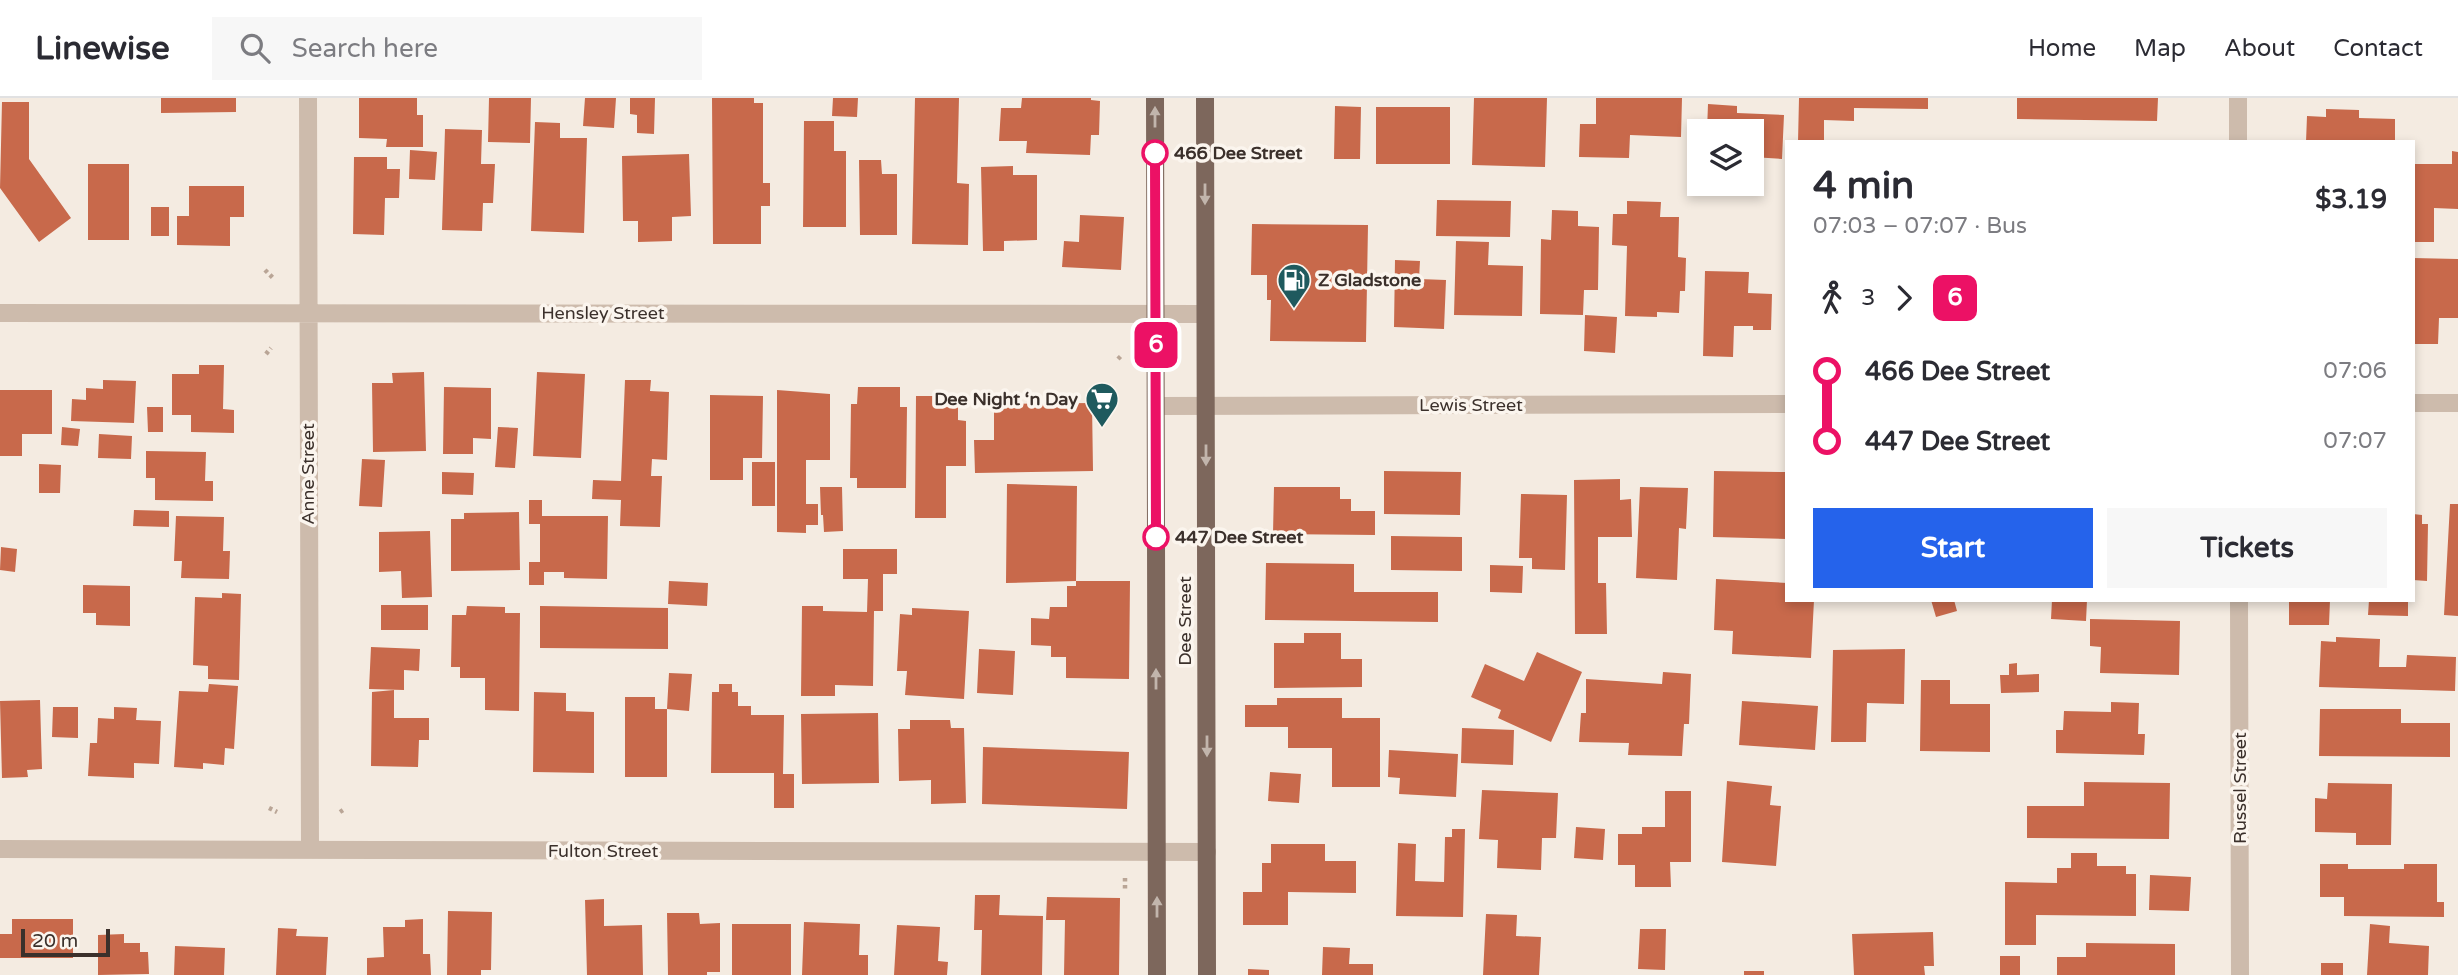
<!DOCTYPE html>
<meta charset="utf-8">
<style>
body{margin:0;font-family:"Varela Round",sans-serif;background:#f7f7f7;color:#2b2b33;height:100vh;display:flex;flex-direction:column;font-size:26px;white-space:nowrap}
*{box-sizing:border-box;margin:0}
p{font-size:23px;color:#7c7c81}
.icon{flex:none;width:38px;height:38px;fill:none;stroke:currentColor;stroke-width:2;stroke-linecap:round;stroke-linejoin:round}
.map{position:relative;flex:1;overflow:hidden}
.sheet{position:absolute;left:1785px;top:42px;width:630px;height:462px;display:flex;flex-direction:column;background:#fff;border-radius:0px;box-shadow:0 4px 10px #0003}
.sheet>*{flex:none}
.badge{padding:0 14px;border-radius:10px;font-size:24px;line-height:46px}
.fabs{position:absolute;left:1687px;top:21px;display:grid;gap:14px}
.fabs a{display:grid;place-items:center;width:77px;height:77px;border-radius:0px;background:#fff;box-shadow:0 4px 10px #0003;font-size:35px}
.scale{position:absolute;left:21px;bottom:18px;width:89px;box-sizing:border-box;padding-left:7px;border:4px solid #3b302b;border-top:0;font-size:19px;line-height:24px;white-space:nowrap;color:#3b302b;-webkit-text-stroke:5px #fbf5ee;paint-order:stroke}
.map>.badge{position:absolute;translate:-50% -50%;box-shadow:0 0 0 4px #fff}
.legs{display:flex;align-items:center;gap:10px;height:77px;padding:0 28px;font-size:23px}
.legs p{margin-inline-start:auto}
.overview{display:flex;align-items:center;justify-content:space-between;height:119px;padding:0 28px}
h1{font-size:38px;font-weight:800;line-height:52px}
.cta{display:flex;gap:14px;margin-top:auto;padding:14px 28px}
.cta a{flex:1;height:80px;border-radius:0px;background:#2563eb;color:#fff;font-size:28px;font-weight:800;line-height:80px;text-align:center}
.cta a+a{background:#f7f7f7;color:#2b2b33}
ul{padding:0 28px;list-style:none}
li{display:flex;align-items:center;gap:24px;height:70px;font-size:26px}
li i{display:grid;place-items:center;width:10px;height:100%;margin:0 9px;background:currentColor}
li i::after{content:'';width:18px;height:18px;margin:-9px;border:5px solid;border-radius:50%;background:#fff}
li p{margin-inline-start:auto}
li:first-child i{background:linear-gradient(#0000 50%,currentColor 0)}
li:last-child i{background:linear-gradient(currentColor 50%,#0000 0)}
header{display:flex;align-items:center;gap:42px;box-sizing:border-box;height:98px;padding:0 35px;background:#fff;border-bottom:2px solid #e1e1e2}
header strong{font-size:33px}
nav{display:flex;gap:38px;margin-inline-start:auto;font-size:24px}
.search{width:490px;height:63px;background:#f7f7f7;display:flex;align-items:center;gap:18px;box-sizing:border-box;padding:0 24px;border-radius:0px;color:#7c7c81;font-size:26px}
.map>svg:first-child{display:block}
</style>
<header>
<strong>Linewise</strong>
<div class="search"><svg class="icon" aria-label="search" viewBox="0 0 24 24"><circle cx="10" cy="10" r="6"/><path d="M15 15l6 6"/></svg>Search here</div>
<nav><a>Home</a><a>Map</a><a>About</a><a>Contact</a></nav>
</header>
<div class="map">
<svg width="2458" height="877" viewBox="0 0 2458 877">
<rect width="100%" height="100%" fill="#f4ebe1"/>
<path fill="#c8694b" d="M161 0H236V14L161 15Z
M359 0H417V17H423V49H386L387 41 359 40Z
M489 0H531L530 45 488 44Z
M585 0H616L614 30 583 28Z
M630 0H655L654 36 637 35V17L630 16Z
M712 0H754V5H763V85H770V108H761V146H713Z
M833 0H858L857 19 832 18Z
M915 0H959L957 85 969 86 968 147 912 146Z
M1022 0H1091V2L1100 3 1099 37H1091L1090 57 1026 55 1027 43H999L1001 10H1021Z
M1474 0H1547L1545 69 1472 67Z
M1596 0H1682L1681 39 1630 37 1629 60 1579 59 1580 26H1596Z
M1799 0H1928V11L1854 10V23L1824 22V44H1798Z
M2017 0H2158L2157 23 2017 21Z
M2 4H29V61L71 120 39 144 0 90Z
M1708 6 1737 8V15L1784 17 1782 61 1752 59V33H1707Z
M1335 8 1361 9 1360 61H1334Z
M1376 9H1450V66H1376Z
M2326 11 2359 12V20L2395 21V44H2306L2307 18 2326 19Z
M804 23H834V53H846V129H803Z
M535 24 560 25V40H587L584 135 531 133Z
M445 31 482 32 481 66H495L493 105H483L482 133 442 132Z
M410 52 437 54 435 82 409 81Z
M2452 53 2458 54V111L2434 110V144H2413V66H2452Z
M689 56 691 118 672 119V143L638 144V123H623L622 58Z
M354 59H387V71H400L399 100H385L384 137 353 136Z
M859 62H881L882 76H897V137H860Z
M88 66H129V142H88Z
M1013 68V77H1037V142L1004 143V153H983L981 69Z
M1705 86H1735L1734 98 1704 97Z
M189 88H244V119H230V148L177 147V118H189Z
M1437 102 1511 103 1510 139 1436 138Z
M1627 103 1661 104 1660 119H1679L1678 159 1686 160 1685 193H1680L1679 215 1657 214V219L1625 218 1627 148 1612 147 1613 116H1627Z
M151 109H169V138H151Z
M1552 112 1578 113V128L1599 129 1598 192H1584L1583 217 1540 216 1541 141 1551 142Z
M1080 117 1124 119 1121 172 1062 169 1064 143 1079 144Z
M1252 126 1368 127 1366 244 1270 243 1271 202H1267V177H1251Z
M1456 143 1489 144 1488 167 1523 168 1522 218 1454 217Z
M2413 160 2458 161V220H2439L2438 246H2413Z
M1395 162 1420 163 1419 181 1446 182 1444 231 1394 229Z
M1705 173 1749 174 1748 195 1772 196 1771 232H1753V228H1734L1733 259 1703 258Z
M1585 217 1617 219 1615 255 1584 253Z
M199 267H224L223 311 234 312V335L191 334V317H172V276H199Z
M424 274 426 353 373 354 372 285H393L392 275Z
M537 274 585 276 581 360 533 358Z
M103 282 136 283 134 325 71 323 72 301 86 302V290L103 291Z
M625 282H651L650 293 669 294 667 362 652 361 651 378H662L660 429 620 428 621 402 592 401 593 382 621 383Z
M444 289 491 290V341L473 340V356H443Z
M858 289H900V309H907L906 390H857V380H850L851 306H857Z
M0 292H52V336H22V358H0Z
M777 292 830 296V362H806V406H818V427H806V435L777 434Z
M710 297 763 298 762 360H743V382H710Z
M916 298H958V322L966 323V368H946V420H915Z
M1092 305 1093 373 975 375 974 342H994V306Z
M147 309H163V334H148Z
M62 329 80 331 78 348 61 347Z
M498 329 518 330 515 370 495 369Z
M99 336 132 338 131 361 98 360Z
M146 353 206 354 205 383H213V403L155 402V380H146Z
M362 361 385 362 382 409 359 408Z
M752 364H775V408H752Z
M39 366 61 367 60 395H39Z
M1384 373 1461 374 1460 417 1384 416Z
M1714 373 1787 374V441L1713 439Z
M442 374 474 375 473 397 442 396Z
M1620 381V402L1631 401 1632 439H1598V485H1606L1607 536H1575L1574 382Z
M1007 386 1077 388 1076 483H1130L1129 581 1066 580V559H1051V548L1031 547V520L1049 521 1050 509H1067V488H1076V483L1006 485Z
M820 389H842L843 433 824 434 823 417H821Z
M1274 389H1340V401H1351V413H1375V437L1273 436Z
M1640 389 1688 390 1686 431 1679 430 1677 482 1636 480Z
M1521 396 1567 397 1565 472 1532 471V460H1519Z
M529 402H542V418H608L607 481 564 480V474H544V487H529V464H540V426H529Z
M2450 406H2458V518L2444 517Z
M134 412 169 413V429L133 428Z
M519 414 520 472 451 473V421H464V415Z
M2413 416 2422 417V426H2428L2427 483 2413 482Z
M176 418 224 419 223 453H230L229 481 181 480 182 463H174Z
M430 433 432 499 402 500 401 473 379 474V434Z
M1391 438 1462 439V473L1391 472Z
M1 449 17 451 15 474 0 472Z
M843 451H897V476H883V513H874L873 588 835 587V598H801L802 508H823V513L867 514 868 481H843Z
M1266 465 1354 466V494H1438V524L1265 522Z
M1490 467 1523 468 1522 495 1490 494Z
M1716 481 1787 485V502H1814L1811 560 1732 556 1733 533 1714 532Z
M669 483 708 485 707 508 668 506Z
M83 487 130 488V528L96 527V515H83Z
M222 495 241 496 239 582 208 581V568L193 567 195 499 222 500Z
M1931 502H1954L1957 513 1936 519Z
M2052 502H2087L2086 523 2051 521Z
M2289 502H2330L2329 527H2289Z
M2369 502H2408V518L2368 517Z
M381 507H428V532H381Z
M467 508 505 509V515H520L519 613 485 612V580H460V569H451L452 517H466Z
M540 508 668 510V551L540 550Z
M912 510 969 513 964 601 905 597 907 573H897L900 516 912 517Z
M2090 521 2180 523 2179 577 2100 575 2101 549 2090 548Z
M1304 535H1341V561H1362V589L1274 590V545H1304Z
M2336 539 2380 541 2379 569H2406L2407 557 2456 559 2455 593 2319 589 2321 543 2336 544Z
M371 549 420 551 419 573 404 572V592L369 591Z
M979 551 1015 553 1013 597 977 595Z
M1905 551 1904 606 1867 605 1866 644H1831L1833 552Z
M1537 554 1582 574 1551 644 1498 620 1501 612 1471 599 1485 566 1524 583Z
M2017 565V577L2039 576V594L2001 595 2000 577H2009V566Z
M1663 574 1691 576 1689 626H1684L1682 658 1628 657 1629 645 1579 644 1581 615H1586V581L1662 586Z
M669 575 692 576 689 613 667 611Z
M1921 582H1950V606H1990V654L1920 653Z
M209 586 238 588 234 651 225 650 224 667 203 665V671L174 669 179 593 208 594Z
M719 586H732V594H738V608H751V617H784L783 676H794V710H774V675H711L712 594H719Z
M394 592V620H429V642H419L418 669 371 668 372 594Z
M534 594 566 595V613L594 614V675L533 674Z
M625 599H655V611H667V679H625Z
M1277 600H1342V620H1380V689H1332V650H1288V629H1245V607H1277Z
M40 602 42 671 27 672 28 679 2 680 0 603Z
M1742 603 1818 608 1815 652 1739 647Z
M2111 604 2139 605 2138 636H2145L2144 657 2056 655V632H2063L2064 613 2111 614Z
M53 609H78V640L52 639Z
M114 609 137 610 136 622 161 623 159 666 134 665V680L88 678 90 645H97L98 620 114 621Z
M2320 611H2401V625H2450V659L2319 658Z
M878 615 879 685 802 686 801 616Z
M910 622H950L951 630H964L966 705 931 706V682L899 683 898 631H910Z
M1462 630 1514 632 1513 667 1461 665Z
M983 649 1129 654 1127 711 982 706Z
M1389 652 1458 656 1456 699 1399 696 1400 680 1388 679Z
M1270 674 1301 676 1299 705 1268 703Z
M1727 683 1772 688 1770 707 1781 708 1776 768 1722 764Z
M2084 684 2170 685 2169 741 2027 740V708H2084Z
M2328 685 2392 686 2391 747H2356V735L2315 734V700L2327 701Z
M1482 692 1558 695 1556 740H1542L1541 772 1497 770 1498 742 1479 741Z
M1665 693H1691V764H1670L1671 789H1635V767H1618V736H1642V729H1665Z
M1576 729 1605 731 1603 762 1574 760Z
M1452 731H1465L1463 819 1396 818 1398 745 1416 746 1415 783 1444 784 1445 739H1452Z
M1271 746H1325V763H1356V795L1288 794V827H1243V794H1262V765H1271Z
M2071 755H2097V768H2126V776H2136V818L2036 817V847H2005V784L2057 785V770H2071Z
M2320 766H2348V771H2404V766H2437V804H2444V819L2344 818V799H2320Z
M2150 777 2191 779 2189 813 2149 812Z
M975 797H1000L999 817 1043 818 1042 877H981L982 832H974Z
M1047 799 1120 800 1119 877H1064L1065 822H1046Z
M604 801V828L642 827 643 877H587L585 802Z
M448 813 492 814 491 872H481V877H447Z
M667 815H699L700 826 720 825V874H707V877H668Z
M1486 816 1517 817 1516 838 1541 839 1539 877H1483Z
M12 821H73V860H0V836H12Z
M423 821V856H430L431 877H367V860L384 859 383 829H405V822Z
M804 824 860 826 859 857H868V877H802Z
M732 826H791V877H732Z
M2370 826 2390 828 2389 845 2429 848 2428 877H2367Z
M897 827 940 829 938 863 948 864 947 877H894Z
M278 830 297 831 296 838 328 839 326 877H276Z
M1640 831H1666L1665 872 1638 871Z
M1933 834 1934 868H1924L1925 877H1854L1852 836Z
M124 836V845H140V854H148L149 876 98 877V837Z
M2086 845 2175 846V877H2057V859H2086Z
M175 848 225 850 224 877H174Z
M1323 849 1350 850 1349 866H1373V877H1322Z
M2000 858H2020V877H2000Z
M2321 865H2343V877H2321Z
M1248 871 1269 872V877H1248Z
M1744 873H1764V877H1744Z"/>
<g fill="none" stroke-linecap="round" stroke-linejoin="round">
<path stroke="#b9a596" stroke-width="4.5" stroke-dasharray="3.5 3.5" stroke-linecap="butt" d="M265 172 273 180
M266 256 271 250
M1118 261 1122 257
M269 710 277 714
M340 714 343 712
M1125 780V793"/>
<path stroke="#cdbbac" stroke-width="18" d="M308 0 310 752
M2238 0V44
M0 215 1205 216
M2413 305H2458
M1156 308 1787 306
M2239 502 2240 877
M0 751 1207 754"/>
<path stroke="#7d675c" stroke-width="18" d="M1155 0 1157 877
M1205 0 1207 877"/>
</g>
<defs><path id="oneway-solid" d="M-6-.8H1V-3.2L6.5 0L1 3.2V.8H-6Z" transform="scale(1.75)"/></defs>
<g fill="#c2b5ac">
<use href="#oneway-solid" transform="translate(1155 19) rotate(-90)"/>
<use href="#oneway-solid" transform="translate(1205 96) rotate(90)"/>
<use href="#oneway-solid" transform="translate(1206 357) rotate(90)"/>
<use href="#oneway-solid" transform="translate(1156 581) rotate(-90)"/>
<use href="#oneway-solid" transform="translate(1207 648) rotate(90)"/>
<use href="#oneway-solid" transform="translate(1157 809) rotate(-90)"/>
</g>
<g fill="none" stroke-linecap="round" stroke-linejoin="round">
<defs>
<path id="line-1" d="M1155 55 1156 439"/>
</defs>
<use href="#line-1" stroke="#fff" stroke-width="16"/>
<use href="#line-1" stroke="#ec1165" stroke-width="10"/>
</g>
<defs>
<symbol id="fuel-pin" viewBox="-11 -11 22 30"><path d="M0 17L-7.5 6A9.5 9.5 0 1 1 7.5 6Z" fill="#1f5a5e" stroke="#fbf5ee"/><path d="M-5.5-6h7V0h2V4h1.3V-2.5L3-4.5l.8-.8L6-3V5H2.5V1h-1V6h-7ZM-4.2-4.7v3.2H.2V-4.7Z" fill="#fff"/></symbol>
<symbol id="supermarket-pin" viewBox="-11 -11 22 30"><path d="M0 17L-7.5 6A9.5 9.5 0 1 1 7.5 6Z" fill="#1f5a5e" stroke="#fbf5ee"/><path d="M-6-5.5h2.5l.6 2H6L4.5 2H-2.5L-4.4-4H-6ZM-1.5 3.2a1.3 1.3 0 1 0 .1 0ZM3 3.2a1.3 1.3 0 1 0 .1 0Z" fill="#fff"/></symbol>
</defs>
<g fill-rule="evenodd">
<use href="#fuel-pin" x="1275" y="163" width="38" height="52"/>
<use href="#supermarket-pin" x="1083" y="282" width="38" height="52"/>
</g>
<g fill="#fff" stroke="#ec1165" stroke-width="3.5">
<circle cx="1155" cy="55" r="12"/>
<circle cx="1156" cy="439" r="12"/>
</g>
<g text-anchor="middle" stroke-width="7" stroke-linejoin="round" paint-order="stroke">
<g font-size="18" font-weight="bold" fill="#3b302b" stroke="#fbf5ee" text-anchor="start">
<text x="1174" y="61">466 Dee Street</text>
<text x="1175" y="445">447 Dee Street</text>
</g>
<g font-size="18" font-weight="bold" fill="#3b302b" stroke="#fbf5ee" text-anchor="start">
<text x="1318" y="188">Z Gladstone</text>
<text x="1078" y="307" text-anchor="end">Dee Night ‘n Day</text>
</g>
<g font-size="18" fill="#3b302b" stroke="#fbf5ee">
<text x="603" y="221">Hensley Street</text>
<text x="1471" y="313">Lewis Street</text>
<text transform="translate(308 376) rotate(-90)" y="6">Anne Street</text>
<text transform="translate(1185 523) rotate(-90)" y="6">Dee Street</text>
<text transform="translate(2240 690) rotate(-90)" y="6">Russel Street</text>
<text x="603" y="759">Fulton Street</text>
</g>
</g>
</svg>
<div class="fabs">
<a><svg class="icon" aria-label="layers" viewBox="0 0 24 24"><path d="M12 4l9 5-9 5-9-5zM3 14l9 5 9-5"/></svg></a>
</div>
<div class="scale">20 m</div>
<b class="badge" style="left:1156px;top:247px;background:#ec1165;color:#fff">6</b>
<section class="sheet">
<div class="overview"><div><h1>4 min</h1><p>07:03 – 07:07 · Bus</p></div><b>$3.19</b></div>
<div class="legs"><svg class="icon" aria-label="walk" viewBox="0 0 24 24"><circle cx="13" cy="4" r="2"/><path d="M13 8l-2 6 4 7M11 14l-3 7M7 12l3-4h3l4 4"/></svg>3<svg class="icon" aria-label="forward" viewBox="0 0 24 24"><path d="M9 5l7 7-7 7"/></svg><b class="badge" style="background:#ec1165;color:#fff">6</b></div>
<ul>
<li><i style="color:#ec1165"></i><b>466 Dee Street</b><p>07:06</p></li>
<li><i style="color:#ec1165"></i><b>447 Dee Street</b><p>07:07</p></li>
</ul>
<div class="cta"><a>Start</a><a>Tickets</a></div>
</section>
</div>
